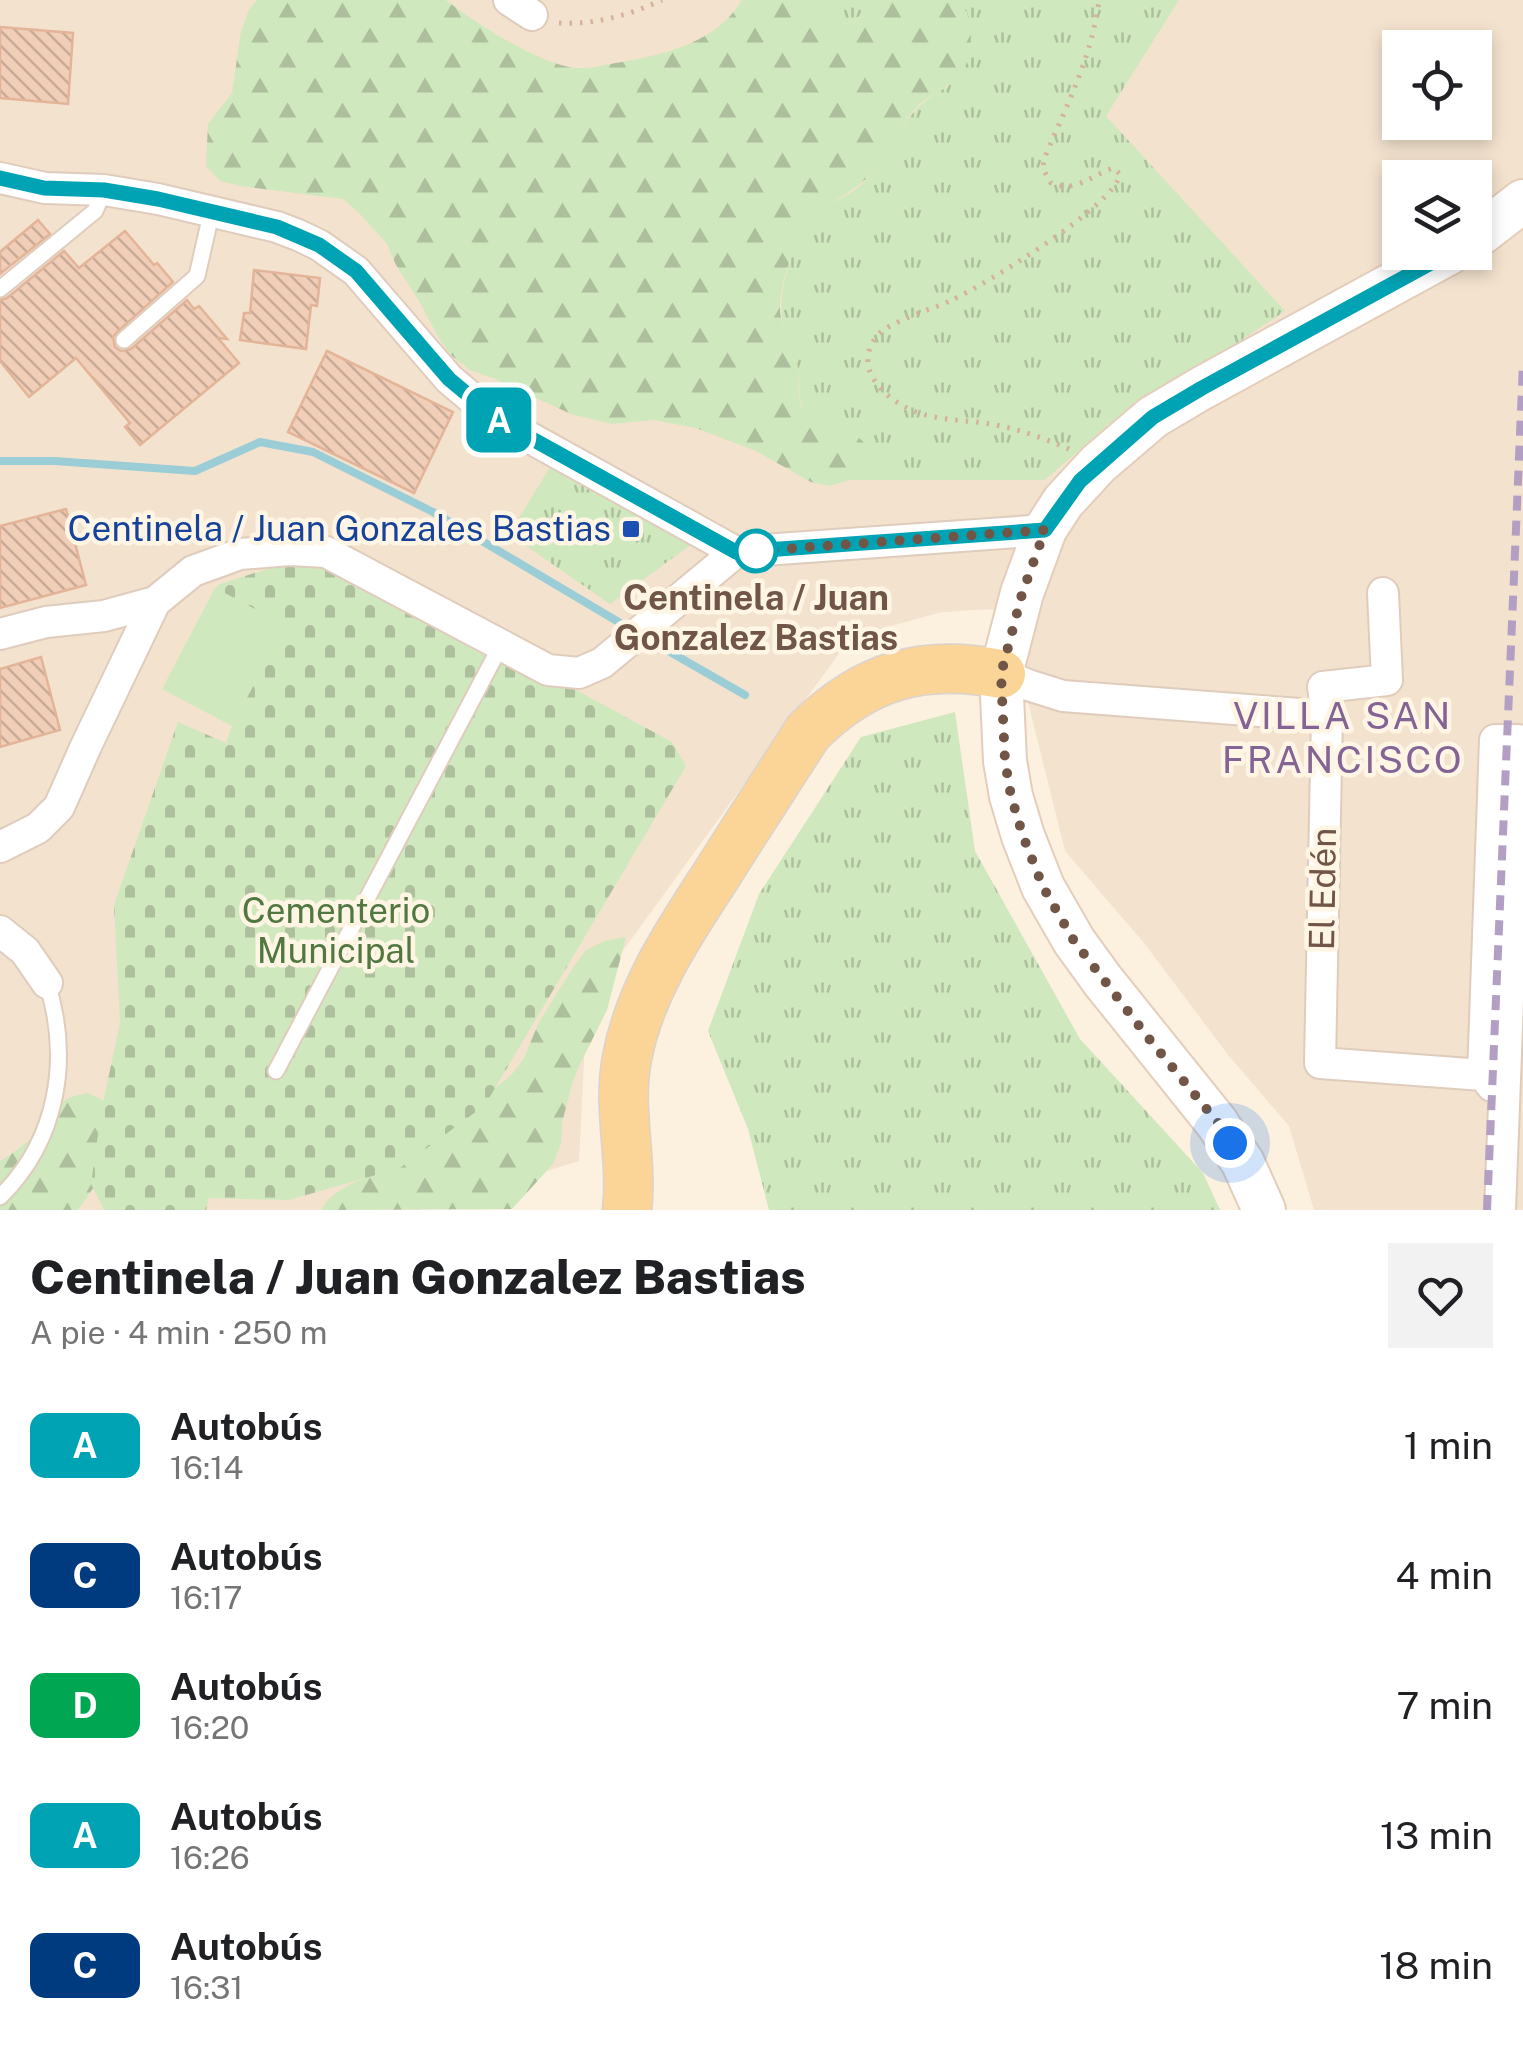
<!DOCTYPE html>
<html lang="es">
<meta charset="utf-8">
<style>
body{margin:0;font-family:"Public Sans",sans-serif;background:#f2f2f2;color:#202124;height:100vh;display:flex;flex-direction:column;font-size:38px;white-space:nowrap}
*{box-sizing:border-box;margin:0}
p{font-size:32px;color:#757577}
.icon{flex:none;width:55px;height:55px;fill:none;stroke:currentColor;stroke-width:2;stroke-linecap:round;stroke-linejoin:round}
.map{position:relative;height:1210px;overflow:hidden}
.details{display:flex;flex-direction:column;background:#fff;flex:1}
.details>*{flex:none}
.badge{padding:0 20px;border-radius:15px;font-size:35px;line-height:65px}
.tools{position:absolute;left:1382px;top:30px;display:grid;gap:20px}
.tools a{display:grid;place-items:center;width:110px;height:110px;border-radius:0px;background:#fff;box-shadow:0 5px 15px #0003;font-size:50px}
.you{position:absolute;width:50px;height:50px;margin:-25px;border:8px solid #fff;border-radius:50%;background:#1a73e8;box-shadow:0 0 0 15px #1a73e833}
.map>.badge{position:absolute;translate:-50% -50%;box-shadow:0 0 0 5px #fff}
.round{display:grid;place-items:center;flex:none;width:105px;height:105px;border-radius:0px;background:#f2f2f2}
.head{display:flex;align-items:center;justify-content:space-between;height:170px;padding:0 30px}
h1{font-size:48px;font-weight:800;line-height:75px}
ul{padding:0;list-style:none}
li{display:flex;align-items:center;gap:30px;height:130px;padding:0 30px}
li div{flex:1}
li b{display:block;font-size:38px}
li em{font-style:normal}
li .badge{min-width:110px;font-weight:700;text-align:center}
.map>svg:first-child{display:block}
</style>
<div class="map">
<svg width="1523" height="1210" viewBox="0 0 1523 1210">
<defs>
<pattern id="grass-tufts" width="24" height="20" patternUnits="userSpaceOnUse" patternTransform="scale(2.5)"><rect width="24" height="20" fill="#d0e8be"/><path d="M3 7l-1-3M5 7V3M7 7l1-3M15 17l-1-3M17 17v-4M19 17l1-3" fill="none" stroke="#adbf9c"/></pattern>
<pattern id="forest-firs" width="22" height="20" patternUnits="userSpaceOnUse" patternTransform="scale(2.5)"><rect width="22" height="20" fill="#d0e8be"/><path d="M5 1l3.5 6h-7zM16 11l3.5 6h-7z" fill="#adbf9c"/></pattern>
<pattern id="cemetery-stones" width="16" height="16" patternUnits="userSpaceOnUse" patternTransform="scale(2.5)"><rect width="16" height="16" fill="#d0e8be"/><path d="M2 7V4a2 2 0 0 1 4 0v3zM10 15v-3a2 2 0 0 1 4 0v3z" fill="#adbf9c"/></pattern>
<pattern id="building-back-hatch" width="6" height="6" patternUnits="userSpaceOnUse" patternTransform="scale(2.5)"><rect width="6" height="6" fill="#f1ceb7"/><path d="M-1 5l2 2M0 0l6 6M5-1l2 2" fill="none" stroke="#c8aa97"/></pattern>
</defs>
<rect width="100%" height="100%" fill="#fcf0df"/>
<path fill="#f3e2ce" fill-rule="evenodd" d="M0 0H1523V1210H1314L1289 1126 1229 1056 1144 943 1065 851 1028 702 995 609 942 612 851 637 587 1000 579 1161 419 1210H0ZM1400 48H1475V122H1400ZM1400 178H1475V252H1400Z"/>
<path fill="url(#grass-tufts)" d="M817 0H890L847 23 827 27 818 10Z
M951 0H1179L1106 116 1285 311 1151 400 1109 424 1045 480H849L866 469 857 436C837 433 806 427 801 404 798 391 801 378 797 366 794 354 787 342 784 330 774 295 793 235 821 211 830 203 843 198 853 191 863 184 872 174 880 164 887 156 890 147 895 138 910 114 924 98 949 86Z
M555 459 700 538 610 604 509 534Z
M955 712 975 851 1080 1039 1203 1173 1220 1210H769L748 1129 708 1031 759 894 861 737Z"/>
<path fill="url(#forest-firs)" d="M257 0H446C475 23 539 64 576 68 592 69 607 64 622 62 667 54 717 42 742 0H817L818 10 828 27 847 23 890 0H951L967 12C974 41 974 68 946 87 936 94 924 98 915 109 898 128 891 154 873 172 858 188 841 196 824 209 799 227 778 281 780 312 782 330 792 345 797 363 800 375 797 398 802 409 803 411 805 412 807 414 817 424 826 430 839 433 844 434 850 434 855 436 861 438 867 446 872 451L866 469 849 480 830 486 811 482 756 451 696 428 654 420 612 424 571 414 493 378 470 370 452 356 440 340 419 301 396 265 387 244 359 213 343 199 241 186 220 181 206 166 208 124 232 93 241 31 249 10Z
M626 937 607 1010 579 1066 572 1084 562 1123 561 1144 553 1164 512 1209 321 1210C333 1187 358 1183 380 1170L478 1095 497 1087 513 1073 524 1058 539 1022 574 966 586 950 605 941Z
M88 1093 107 1102 96 1184 78 1210H0V1161C17 1151 31 1139 45 1125 65 1104 55 1099 88 1093Z"/>
<path fill="url(#cemetery-stones)" d="M321 552 672 742 686 766 485 1105 400 1168 289 1200 209 1198 206 1210H104L91 1184 101 1113 120 1022 114 905 178 722 226 743 232 726 285 625 215 588 220 584Z"/>
<path fill="#d0e8be" d="M215 588 285 625 232 726 162 689Z"/>
<g fill="none" stroke-linecap="round" stroke-linejoin="round">
<path stroke="#9bcdd6" stroke-width="8" d="M0 461H55L195 471 260 442 313 452 433 512 632 630
M644 637 745 695"/>
</g>
<path fill="url(#building-back-hatch)" stroke="#e3b498" stroke-width="2.5" d="M0 27 73 33 68 104 0 98Z
M38 220 50 234 0 274V252Z
M125 231 154 265 157 263 173 282 117 332 113 337 115 347 121 351 131 349 187 300 194 309 199 306 227 339 218 338 239 363 140 445 125 427 130 423 76 358 29 397 0 361V300L7 298 64 251 79 268Z
M254 270 320 278 317 306 311 305 306 349 240 340 244 313H250Z
M327 351 453 412 414 493 288 432Z
M66 509 86 585 0 608V526Z
M41 657 60 730 0 747V669Z"/>
<g fill="none" stroke-linecap="round" stroke-linejoin="round">
<defs>
<path id="service" d="M0 289 95 211 104 190
M124 340 197 276 212 210
M276 1071 500 647
M0 1197C58 1140 71 1059 47 983"/>
<path id="minor" d="M509 0 532 15
M0 178 45 188 104 190 158 199 277 227 298 235 319 245 356 271 449 379 498 420 736 552 1045 530
M1383 593 1387 680 1323 687 1327 716 1320 1063 1483 1075 1492 1086 1499 1087
M0 634 46 622 104 616 155 602
M1001 674 1028 685 1063 696 1327 716
M0 847 38 828 59 807 86 746 155 602 193 571 240 554 290 550 326 552 548 670 579 673 602 663 736 552
M0 931 25 951 47 983
M1483 1075 1495 740H1518L1500 1210"/>
<path id="secondary" d="M1475 238 1523 201
M1264 1210 1243 1163 1217 1123 1103 981 1074 941 1043 887 1023 836 1011 796 1005 761 1001 674 1022 593 1045 530 1063 502 1098 464 1153 417 1202 388 1451 252"/>
<path id="primary" d="M627 1210C633 1159 617 1109 627 1058 640 989 680 931 717 874 747 826 778 779 808 732 865 675 923 659 1001 674"/>
</defs>
<use href="#service" stroke="#dfccbc" stroke-width="19"/>
<use href="#minor" stroke="#dfccbc" stroke-width="34"/>
<use href="#secondary" stroke="#e4cdba" stroke-width="46"/>
<use href="#primary" stroke="#dad3cf" stroke-width="51"/>
<path stroke="#d5b19b" stroke-width="5" stroke-dasharray="2.5 8" stroke-linecap="butt" d="M559 23C594 25 630 15 662 0
M1069 449C1046 439 1021 430 996 425 966 419 935 422 907 408 881 395 853 366 877 336 887 322 934 309 952 300 984 285 1115 206 1120 174L1113 168C1092 175 1074 194 1051 183L1043 169 1044 159C1066 107 1092 57 1099 0"/>
<use href="#service" stroke="#fff" stroke-width="15"/>
<use href="#minor" stroke="#fff" stroke-width="30"/>
<use href="#secondary" stroke="#fff" stroke-width="42"/>
<use href="#primary" stroke="#fad597" stroke-width="48"/>
<path stroke="#b39fc4" stroke-width="8" stroke-dasharray="15 10" stroke-linecap="butt" d="M1487 1210 1523 364"/>
</g>
<g fill="none" stroke-linecap="round" stroke-linejoin="round">
<defs>
<path id="line" d="M0 178 44 188 104 190 158 199 277 227 319 245 356 271 449 379 498 420 736 552 1045 530 1080 481 1153 417 1202 388 1451 252"/>
</defs>
<use href="#line" stroke="#fff" stroke-width="22"/>
<use href="#line" stroke="#00a3b4" stroke-width="15"/>
<path stroke="#715647" stroke-width="10" stroke-dasharray="0 18" d="M756 551 1045 530 1022 594 1001 674 1005 761 1011 796 1023 836 1043 887 1074 941 1150 1040 1218 1123 1230 1143"/>
</g>
<rect fill="#1a4fb4" stroke="#fff5e5" stroke-width="4" x="621" y="519" width="20" height="20" rx="5"/>
<circle fill="#fff" stroke="#00a3b4" stroke-width="5" cx="756" cy="551" r="20"/>
<g text-anchor="middle" stroke-width="9" stroke-linejoin="round" paint-order="stroke">
<g font-size="35" fill="#164399" stroke="#fff5e5" text-anchor="end">
<text x="611" y="541">Centinela / Juan Gonzales Bastias</text>
</g>
<g font-size="35" font-weight="bold" fill="#715647" stroke="#fff5e5">
<text x="756" y="610">Centinela / Juan<tspan x="756" dy="40">Gonzalez Bastias</tspan></text>
</g>
<g font-size="35" fill="#715647" stroke="#fff5e5">
<text transform="translate(1323 889) rotate(-89)" y="12">El Edén</text>
</g>
<g font-size="35" fill="#507840" stroke="#fff5e5">
<text x="336" y="923">Cementerio<tspan x="336" dy="40">Municipal</tspan></text>
</g>
<g font-size="38" letter-spacing="2.5" fill="#846395" stroke="#fff5e5">
<text x="1343" y="729">VILLA SAN<tspan x="1343" dy="44">FRANCISCO</tspan></text>
</g>
</g>
</svg>
<div class="tools">
<a><svg class="icon" aria-label="locate" viewBox="0 0 24 24"><circle cx="12" cy="12" r="6"/><path d="M12 2v4M12 18v4M2 12h4M18 12h4"/></svg></a>
<a><svg class="icon" aria-label="layers" viewBox="0 0 24 24"><path d="M12 4l9 5-9 5-9-5zM3 14l9 5 9-5"/></svg></a>
</div>
<div class="you" style="left:1230px;top:1143px"></div>
<b class="badge" style="left:499px;top:420px;background:#00a3b4;color:#fff">A</b>
</div>
<section class="details">
<div class="head"><div><h1>Centinela / Juan Gonzalez Bastias</h1><p>A pie · 4 min · 250 m</p></div><a class="round"><svg class="icon" aria-label="heart" viewBox="0 0 24 24"><path d="M12 20l-8-8c-3-5 5-10 8-4 3-6 11-1 8 4z"/></svg></a></div>
<ul>
<li><span class="badge" style="background:#00a3b4;color:#fff">A</span><div><b>Autobús</b><p>16:14</p></div><em>1 min</em></li>
<li><span class="badge" style="background:#003b80;color:#fff">C</span><div><b>Autobús</b><p>16:17</p></div><em>4 min</em></li>
<li><span class="badge" style="background:#00a651;color:#fff">D</span><div><b>Autobús</b><p>16:20</p></div><em>7 min</em></li>
<li><span class="badge" style="background:#00a3b4;color:#fff">A</span><div><b>Autobús</b><p>16:26</p></div><em>13 min</em></li>
<li><span class="badge" style="background:#003b80;color:#fff">C</span><div><b>Autobús</b><p>16:31</p></div><em>18 min</em></li>
</ul>
</section>
